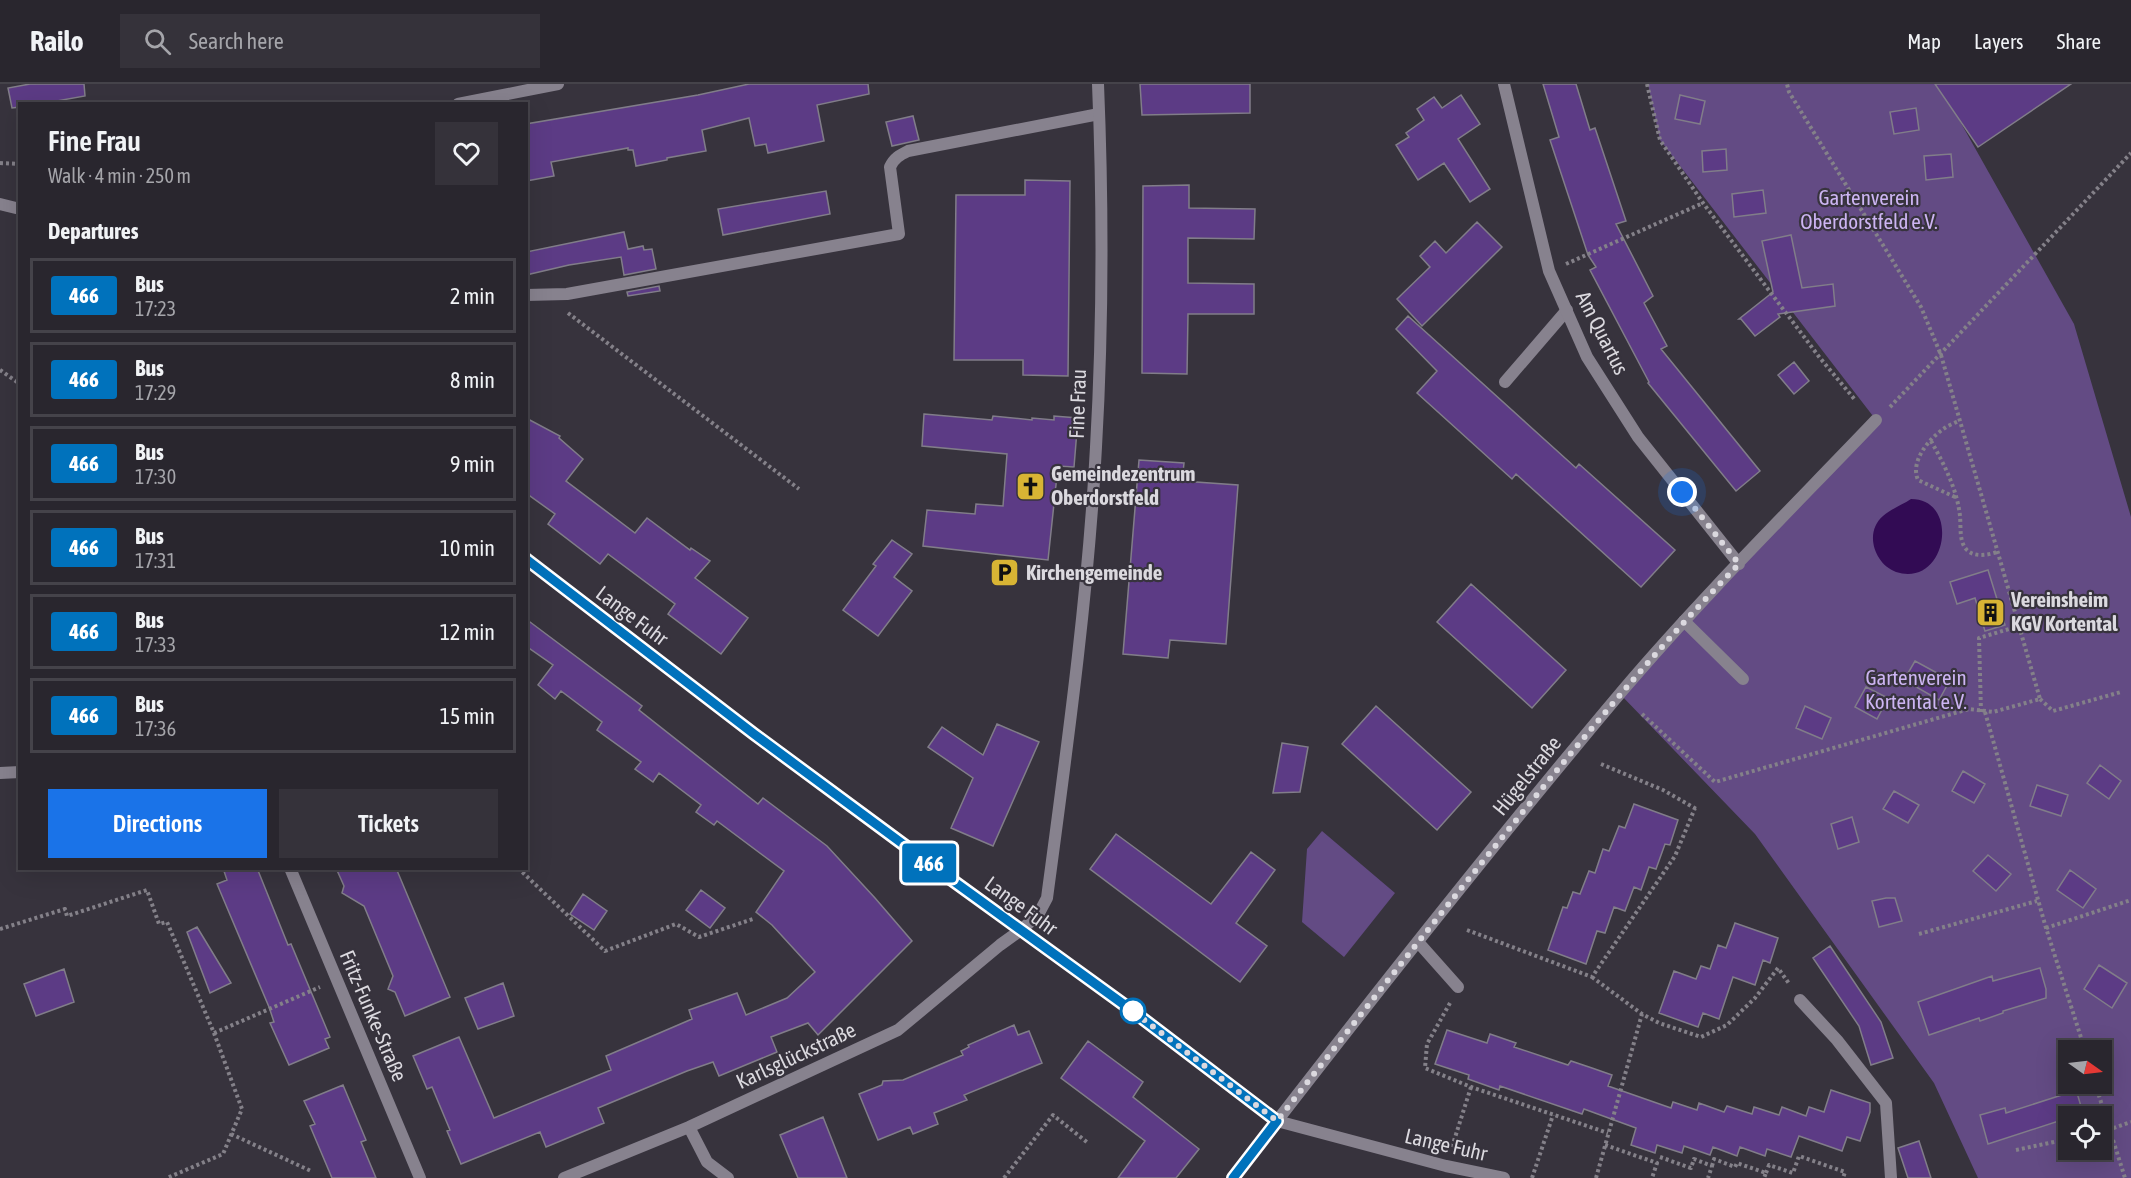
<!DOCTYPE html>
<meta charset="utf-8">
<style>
body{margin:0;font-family:"Asap Condensed",sans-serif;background:#35323a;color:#f1f3f6;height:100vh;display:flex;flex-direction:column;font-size:22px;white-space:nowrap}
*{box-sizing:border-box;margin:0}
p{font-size:20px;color:#a5a5aa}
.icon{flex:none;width:33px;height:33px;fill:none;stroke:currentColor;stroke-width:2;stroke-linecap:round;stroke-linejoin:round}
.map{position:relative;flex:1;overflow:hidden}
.details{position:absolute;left:18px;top:18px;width:510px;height:768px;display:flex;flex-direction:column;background:#29262e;border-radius:0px;box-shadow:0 6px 24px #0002,0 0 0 2px #45434a}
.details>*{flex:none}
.badge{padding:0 12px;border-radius:4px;font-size:21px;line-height:39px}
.needle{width:39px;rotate:104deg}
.fabs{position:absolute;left:2058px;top:956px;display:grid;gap:12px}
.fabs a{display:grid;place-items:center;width:54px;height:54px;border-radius:0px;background:#29262e;box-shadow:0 6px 24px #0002,0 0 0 2px #45434a;font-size:30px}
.you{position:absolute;width:30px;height:30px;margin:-15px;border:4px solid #fff;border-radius:50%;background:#1a73e8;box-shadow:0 0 0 9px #1a73e833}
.map>.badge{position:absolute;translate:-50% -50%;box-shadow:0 0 0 3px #fff}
h2{padding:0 30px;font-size:22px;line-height:54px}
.round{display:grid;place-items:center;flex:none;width:63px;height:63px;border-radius:0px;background:#35323a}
.head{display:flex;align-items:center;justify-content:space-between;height:102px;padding:0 30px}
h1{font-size:28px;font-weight:600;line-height:45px}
.action{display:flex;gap:12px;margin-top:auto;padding:12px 30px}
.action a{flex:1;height:69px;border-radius:0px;background:#1a73e8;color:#fff;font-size:24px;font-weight:600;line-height:69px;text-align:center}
.action a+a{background:#35323a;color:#f1f3f6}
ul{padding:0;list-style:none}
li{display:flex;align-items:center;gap:18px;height:75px;margin:0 12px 9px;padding:0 18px;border:3px solid #45434a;border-radius:0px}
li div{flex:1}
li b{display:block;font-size:22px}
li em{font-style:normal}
li .badge{min-width:66px;font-weight:700;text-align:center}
header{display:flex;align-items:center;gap:36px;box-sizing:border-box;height:84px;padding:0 30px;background:#29262e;border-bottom:2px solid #45434a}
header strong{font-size:28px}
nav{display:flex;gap:33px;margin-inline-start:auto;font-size:21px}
.search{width:420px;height:54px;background:#35323a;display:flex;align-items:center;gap:15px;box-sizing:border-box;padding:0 21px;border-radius:0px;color:#a5a5aa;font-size:22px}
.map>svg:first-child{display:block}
</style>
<header>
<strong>Railo</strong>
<div class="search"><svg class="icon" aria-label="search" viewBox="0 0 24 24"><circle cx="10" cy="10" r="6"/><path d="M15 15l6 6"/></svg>Search here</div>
<nav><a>Map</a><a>Layers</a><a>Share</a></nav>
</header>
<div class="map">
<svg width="2131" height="1094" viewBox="0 0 2131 1094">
<rect width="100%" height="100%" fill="#37333d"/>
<path fill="#634b84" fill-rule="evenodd" d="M1648 0H1939L2074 240 2131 433V1094H1978L1934 999 1755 750 1620 610 1876 336 1660 56ZM2068 966H2102V999H2068ZM2068 1032H2102V1065H2068Z
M1322 747 1395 809 1344 873 1302 838 1307 765Z"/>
<path fill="#320b54" d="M1911 415C1961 415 1947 504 1896 488 1874 480 1864 448 1883 432 1891 425 1902 421 1911 415Z"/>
<path fill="#5c3b85" stroke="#817d89" stroke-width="1.5" d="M30 0H84L85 12 40 20H20V23L12 24 8 4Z
M749 0H868L869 10 817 21 824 57 768 69 766 60 755 62 749 34 702 46 706 67 667 74V76L636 82 633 66H628V64L551 78 554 92 526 97V40L698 11Z
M1140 0H1250V29L1142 31Z
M1543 0H1576L1590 46 1595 44 1626 137 1616 140 1653 212 1644 219 1667 262 1661 265 1760 387 1736 407 1648 299 1649 298 1590 186 1596 183 1588 171 1550 56 1559 53Z
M1935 0H2071L1978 63Z
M1461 11 1480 40 1458 55 1490 105 1470 118 1444 79 1418 96 1396 61 1409 53 1406 49 1424 36 1417 25 1434 13 1442 24Z
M1680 11 1705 17 1700 40 1675 35Z
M1916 24 1919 46 1894 50 1890 28Z
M913 32 919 56 892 62 886 38Z
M1726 65 1727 86 1703 88 1702 67Z
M1951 70 1953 93 1926 96 1924 72Z
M1025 96 1070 97 1068 292 1023 291V276H954L956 111H1025Z
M1189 101V124L1255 125 1254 155 1188 154V199L1254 200V230H1188L1187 290 1142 289 1143 102Z
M1763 106 1766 129 1734 133 1732 110Z
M826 107 830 130 723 151 718 125Z
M1477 138 1502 163 1422 242 1397 215 1430 183 1420 172 1435 157 1446 169Z
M624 148 628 165 643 162 644 166 652 165 656 185 624 191 621 173 569 181 526 191V168Z
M1791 151 1802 204 1833 200 1835 222 1778 230 1780 233 1755 252 1741 235H1739L1773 208 1762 157Z
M659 202 660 207 628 212 627 208Z
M1408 232 1576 384 1579 380 1675 466 1641 503 1516 390 1512 395 1417 309 1437 287 1396 245Z
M1794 278 1809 297 1794 310 1778 291Z
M924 330 992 336 993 332 1032 336V334L1054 336V332L1078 334 1074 383 1058 382 1048 476 923 462 927 426 975 430 976 420 1003 422 1007 370 922 362Z
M526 334 560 352 559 354 583 375 566 397 635 449 647 434 690 466 691 464 710 477 695 494 748 534 721 570 668 530 675 520 608 470 600 480 548 440 555 430 526 409Z
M1139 376 1184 379 1182 397 1238 401 1226 560 1170 556 1168 574 1123 570Z
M892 456 912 470 894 493 912 507 878 552 843 526 876 482 873 480Z
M1988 486 2005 541 1985 547 1975 514 1957 520 1950 498Z
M1471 500 1566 586 1532 624 1437 538Z
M526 535 642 622 639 626 758 720 763 714 827 762 875 814 912 857 818 951 808 939 771 953 777 968 719 992 713 978 687 987 598 1024 604 1039 546 1063 540 1048 461 1080 447 1047 450 1046 432 1003 427 1005 413 972 459 953 494 1034 611 986 606 972 692 935 689 926 737 909 746 931 787 914 815 888 772 841 756 828 784 787 717 737 714 741 696 728 701 721 659 689 653 698 635 685 641 678 597 646 602 638 561 607 555 615 538 601 553 581 526 562Z
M1915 577 1950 596 1939 616 1904 596Z
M1866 603 1888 614 1877 635 1855 623Z
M1376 622 1471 708 1437 746 1342 660Z
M1805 622 1831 634 1822 655 1796 644Z
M997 640 1039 658 993 762 951 744 973 694 928 663 942 643 983 671Z
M1282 659 1308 663 1300 708 1273 709Z
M2100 681 2121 697 2109 715 2087 699Z
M1963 687 1985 700 1974 719 1952 707Z
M2037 701 2068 711 2061 732 2030 722Z
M1894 707 1919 721 1908 739 1883 725Z
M1634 720 1678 736 1670 761 1665 760 1656 785 1649 783 1641 806 1634 803 1625 827 1614 823 1605 849 1597 847 1586 880 1548 866 1563 823 1567 824 1573 808 1580 810 1589 787 1595 789 1603 765 1609 767 1619 742 1625 744Z
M1852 733 1859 758 1838 765 1831 740Z
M1116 750 1211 820 1251 768 1275 786 1236 839 1267 862 1240 898 1090 785Z
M1988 771 2011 790 1996 807 1973 787Z
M223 784H257L288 861 291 860 330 953 325 955 329 964 289 981 270 939 274 938 269 923 217 800 227 796Z
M336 784H396L450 913 405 932 395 908 388 905 393 892 364 822 342 809 344 802Z
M2070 786 2096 805 2083 824 2057 806Z
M701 806 725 824 710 844 686 826Z
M583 810 607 827 594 846 570 830Z
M1886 814H1895L1902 837 1879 843 1872 817Z
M1735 839 1778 854 1770 879 1763 876 1755 901 1733 893 1719 935 1703 929 1698 943 1659 929 1674 887 1696 895 1701 882 1710 885 1718 861 1726 864Z
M197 843 231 899 210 909 187 848Z
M1830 862 1881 938 1893 974 1871 981 1859 942 1813 874Z
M2099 881 2127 899 2112 924 2084 905Z
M2040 884 2046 905V914L2003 927V929L1980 937 1979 934 1929 951 1918 918 1992 892 1993 897Z
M64 885 74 918 36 932 24 900Z
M503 899 514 932 478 945 465 914Z
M1014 941 1018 951 1029 947 1042 979 964 1011 967 1016 934 1029 938 1040 913 1050 910 1043 878 1056 859 1010 882 1001 883 997 903 996 963 971 961 967 969 963 968 961Z
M1447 946 1487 959 1490 950 1516 959 1514 963 1568 981 1571 977 1592 984 1612 991 1608 1002 1671 1024 1673 1018 1697 1026 1699 1019 1724 1028 1727 1022 1752 1030 1754 1023 1779 1031 1782 1023 1806 1032 1809 1023 1824 1028 1831 1006 1870 1019V1028L1860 1057 1847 1053 1842 1067 1799 1052 1791 1073 1767 1065 1765 1072 1740 1063 1737 1072 1713 1063 1710 1071 1684 1062 1682 1069 1657 1061 1655 1069 1631 1061 1636 1044 1584 1025 1582 1030 1500 1002 1499 1006 1468 995 1469 991 1435 980Z
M1088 957 1143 998 1133 1013 1199 1065 1176 1094H1118L1145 1057 1061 994Z
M343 1001 366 1056 361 1058 376 1094H332L310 1042 315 1040 304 1017Z
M2068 1009H2077L2083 1029 2068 1032V1034L1988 1060 1980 1031 2005 1024 2006 1029Z
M823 1033 847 1094H798L780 1051Z
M1919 1057 1931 1094H1908L1898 1064Z"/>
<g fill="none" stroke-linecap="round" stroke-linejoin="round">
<path stroke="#848189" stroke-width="4" stroke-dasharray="3 3" stroke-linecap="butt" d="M1647 0 1660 56 1703 119 1820 274 1856 317
M0 79 20 80
M1566 180 1703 119
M568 229 799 405
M0 286 20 300
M1890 323 2131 69
M1931 357C1944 380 1957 405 1960 432 1961 442 1959 457 1966 465 1974 474 1988 471 1997 468
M1955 413 1918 396C1910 378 1928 356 1942 346 1947 342 1954 339 1959 337
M2040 615 2053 627 2121 608
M1981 628 1979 554 2019 542
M1985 628 2046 844 2085 966
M1642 630 1715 698 1969 625 1993 628 2040 615 1941 271 1921 223 1789 8 1787 0
M1601 680 1663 706 1698 726
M518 784 605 867 676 840 699 853 753 835
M2046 844 2131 816
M0 845 65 825 67 832 147 806 159 840 167 838 214 949 242 1025 223 1070 167 1094
M1467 846 1592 893 1675 772 1695 724
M1919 850 2037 817
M1592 893 1642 930 1659 939 1701 953 1727 941 1755 914 1778 884 1790 901
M1450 919 1427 960 1425 984 1471 1003 1608 1049
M214 949 320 903
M2095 999 2125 1094
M2102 1048 2131 1038
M231 1050 311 1087
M1605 1061 1657 1079 1652 1094
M1452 1063 1471 1003
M2016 1066 2068 1055
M1660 1073 1691 1084 1694 1075 1712 1082 1708 1094
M1712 1082 1714 1075 1735 1083 1737 1079 1766 1089 1764 1094
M1766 1089 1769 1081 1793 1089 1799 1072 1845 1088 1843 1094
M1004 1094 1053 1031 1088 1059
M1532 1094 1553 1031
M1596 1094 1642 930"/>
<path stroke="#87828e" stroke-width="12" d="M526 211 567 210 899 150 890 83C894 74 900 71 908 67L1099 30
M1505 298 1567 226
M1684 537 1743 595
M1418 858 1458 903
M1800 916 1837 956 1886 1019 1891 1094"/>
<path stroke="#87828e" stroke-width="12" d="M1504 0 1549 187 1587 273 1638 353 1739 480
M458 20 558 0
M0 120 20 125
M526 475 754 650 934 783 1130 925 1277 1037 1446 1082 1504 1094
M0 689 20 688
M290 784 420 1094
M689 1043 707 1078 728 1094
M564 1094 689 1043 898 946 1000 861 1021 846 1038 831 1047 814C1067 664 1088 514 1096 363 1103 242 1103 121 1098 0
M1233 1094C1360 929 1489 765 1623 606 1703 512 1791 425 1876 336"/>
</g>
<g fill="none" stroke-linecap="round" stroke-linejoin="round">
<defs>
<path id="line" d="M526 475 754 650 934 783 1130 925 1277 1037 1233 1094"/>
</defs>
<use href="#line" stroke="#fff" stroke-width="14"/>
<use href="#line" stroke="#0072bc" stroke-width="9"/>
<path stroke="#dbd9df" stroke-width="6" stroke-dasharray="0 10.8" d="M1133 927 1130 925 1277 1037C1358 934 1439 831 1522 729 1592 643 1662 559 1739 480L1682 408"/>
</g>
<defs>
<symbol id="church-square" viewBox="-11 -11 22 22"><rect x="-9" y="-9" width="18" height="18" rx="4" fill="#d8b434" stroke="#37333d"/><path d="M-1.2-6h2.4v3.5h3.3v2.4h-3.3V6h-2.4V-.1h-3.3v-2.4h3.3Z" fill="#111"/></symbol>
<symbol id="parking-square" viewBox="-11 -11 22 22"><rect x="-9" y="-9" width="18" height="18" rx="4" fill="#d8b434" stroke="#37333d"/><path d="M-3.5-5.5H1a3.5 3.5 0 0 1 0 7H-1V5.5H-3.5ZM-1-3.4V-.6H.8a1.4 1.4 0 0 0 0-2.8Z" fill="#111"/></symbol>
<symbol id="building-square" viewBox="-11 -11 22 22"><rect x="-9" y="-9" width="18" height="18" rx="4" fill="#d8b434" stroke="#37333d"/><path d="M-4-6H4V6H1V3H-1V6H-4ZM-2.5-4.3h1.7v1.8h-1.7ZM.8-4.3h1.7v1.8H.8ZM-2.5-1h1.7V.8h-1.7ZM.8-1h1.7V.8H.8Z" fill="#111"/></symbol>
</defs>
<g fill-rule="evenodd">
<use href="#church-square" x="1014" y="386" width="33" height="33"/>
<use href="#parking-square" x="988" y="472" width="33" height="33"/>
<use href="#building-square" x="1974" y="512" width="33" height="33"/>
</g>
<circle fill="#fff" stroke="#0072bc" stroke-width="3" cx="1133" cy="927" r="12"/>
<g text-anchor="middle" stroke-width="4.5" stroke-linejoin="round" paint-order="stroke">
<g font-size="21" fill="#cdb5f3" stroke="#37333d">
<text x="1869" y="121">Gartenverein<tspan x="1869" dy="24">Oberdorstfeld e.V.</tspan></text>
<text x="1916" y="601">Gartenverein<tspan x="1916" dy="24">Kortental e.V.</tspan></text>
</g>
<g font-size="21" fill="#dbd9df" stroke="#37333d">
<text transform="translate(1602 249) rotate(63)" y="7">Am Quartus</text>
<text transform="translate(1078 320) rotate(-88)" y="7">Fine Frau</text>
<text transform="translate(632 532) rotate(37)" y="7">Lange Fuhr</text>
<text transform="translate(1527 692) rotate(-51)" y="7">Hügelstraße</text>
<text transform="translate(1021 822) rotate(36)" y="7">Lange Fuhr</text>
<text transform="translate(373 932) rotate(67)" y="7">Fritz-Funke-Straße</text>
<text transform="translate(796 972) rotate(-25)" y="7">Karlsglückstraße</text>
<text transform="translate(1446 1061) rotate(13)" y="7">Lange Fuhr</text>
</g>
<g font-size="21" font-weight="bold" fill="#dbd9df" stroke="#37333d" text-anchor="start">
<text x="1051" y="397">Gemeindezentrum<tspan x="1051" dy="24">Oberdorstfeld</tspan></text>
<text x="1026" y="496">Kirchengemeinde</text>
<text x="2011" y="523">Vereinsheim<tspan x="2011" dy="24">KGV Kortental</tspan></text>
</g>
</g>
</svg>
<div class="fabs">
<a><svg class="needle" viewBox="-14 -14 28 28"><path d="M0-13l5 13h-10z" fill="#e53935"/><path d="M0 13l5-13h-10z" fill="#a5a5aa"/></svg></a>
<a><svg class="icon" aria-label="locate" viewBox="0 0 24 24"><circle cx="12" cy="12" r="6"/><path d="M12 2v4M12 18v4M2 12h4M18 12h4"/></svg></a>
</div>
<div class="you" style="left:1682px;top:408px"></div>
<b class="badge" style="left:929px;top:779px;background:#0072bc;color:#fff">466</b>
<section class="details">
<div class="head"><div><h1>Fine Frau</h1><p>Walk · 4 min · 250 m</p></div><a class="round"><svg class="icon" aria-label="heart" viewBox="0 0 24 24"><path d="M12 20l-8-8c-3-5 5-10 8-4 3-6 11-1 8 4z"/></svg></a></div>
<h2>Departures</h2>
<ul>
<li><span class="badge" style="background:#0072bc;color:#fff">466</span><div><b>Bus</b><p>17:23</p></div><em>2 min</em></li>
<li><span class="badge" style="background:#0072bc;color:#fff">466</span><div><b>Bus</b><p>17:29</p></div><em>8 min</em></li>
<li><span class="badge" style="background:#0072bc;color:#fff">466</span><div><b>Bus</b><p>17:30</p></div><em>9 min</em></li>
<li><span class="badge" style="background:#0072bc;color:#fff">466</span><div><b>Bus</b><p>17:31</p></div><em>10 min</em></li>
<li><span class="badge" style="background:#0072bc;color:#fff">466</span><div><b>Bus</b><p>17:33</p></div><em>12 min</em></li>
<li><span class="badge" style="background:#0072bc;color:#fff">466</span><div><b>Bus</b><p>17:36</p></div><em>15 min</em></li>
</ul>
<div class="action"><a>Directions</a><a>Tickets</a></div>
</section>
</div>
